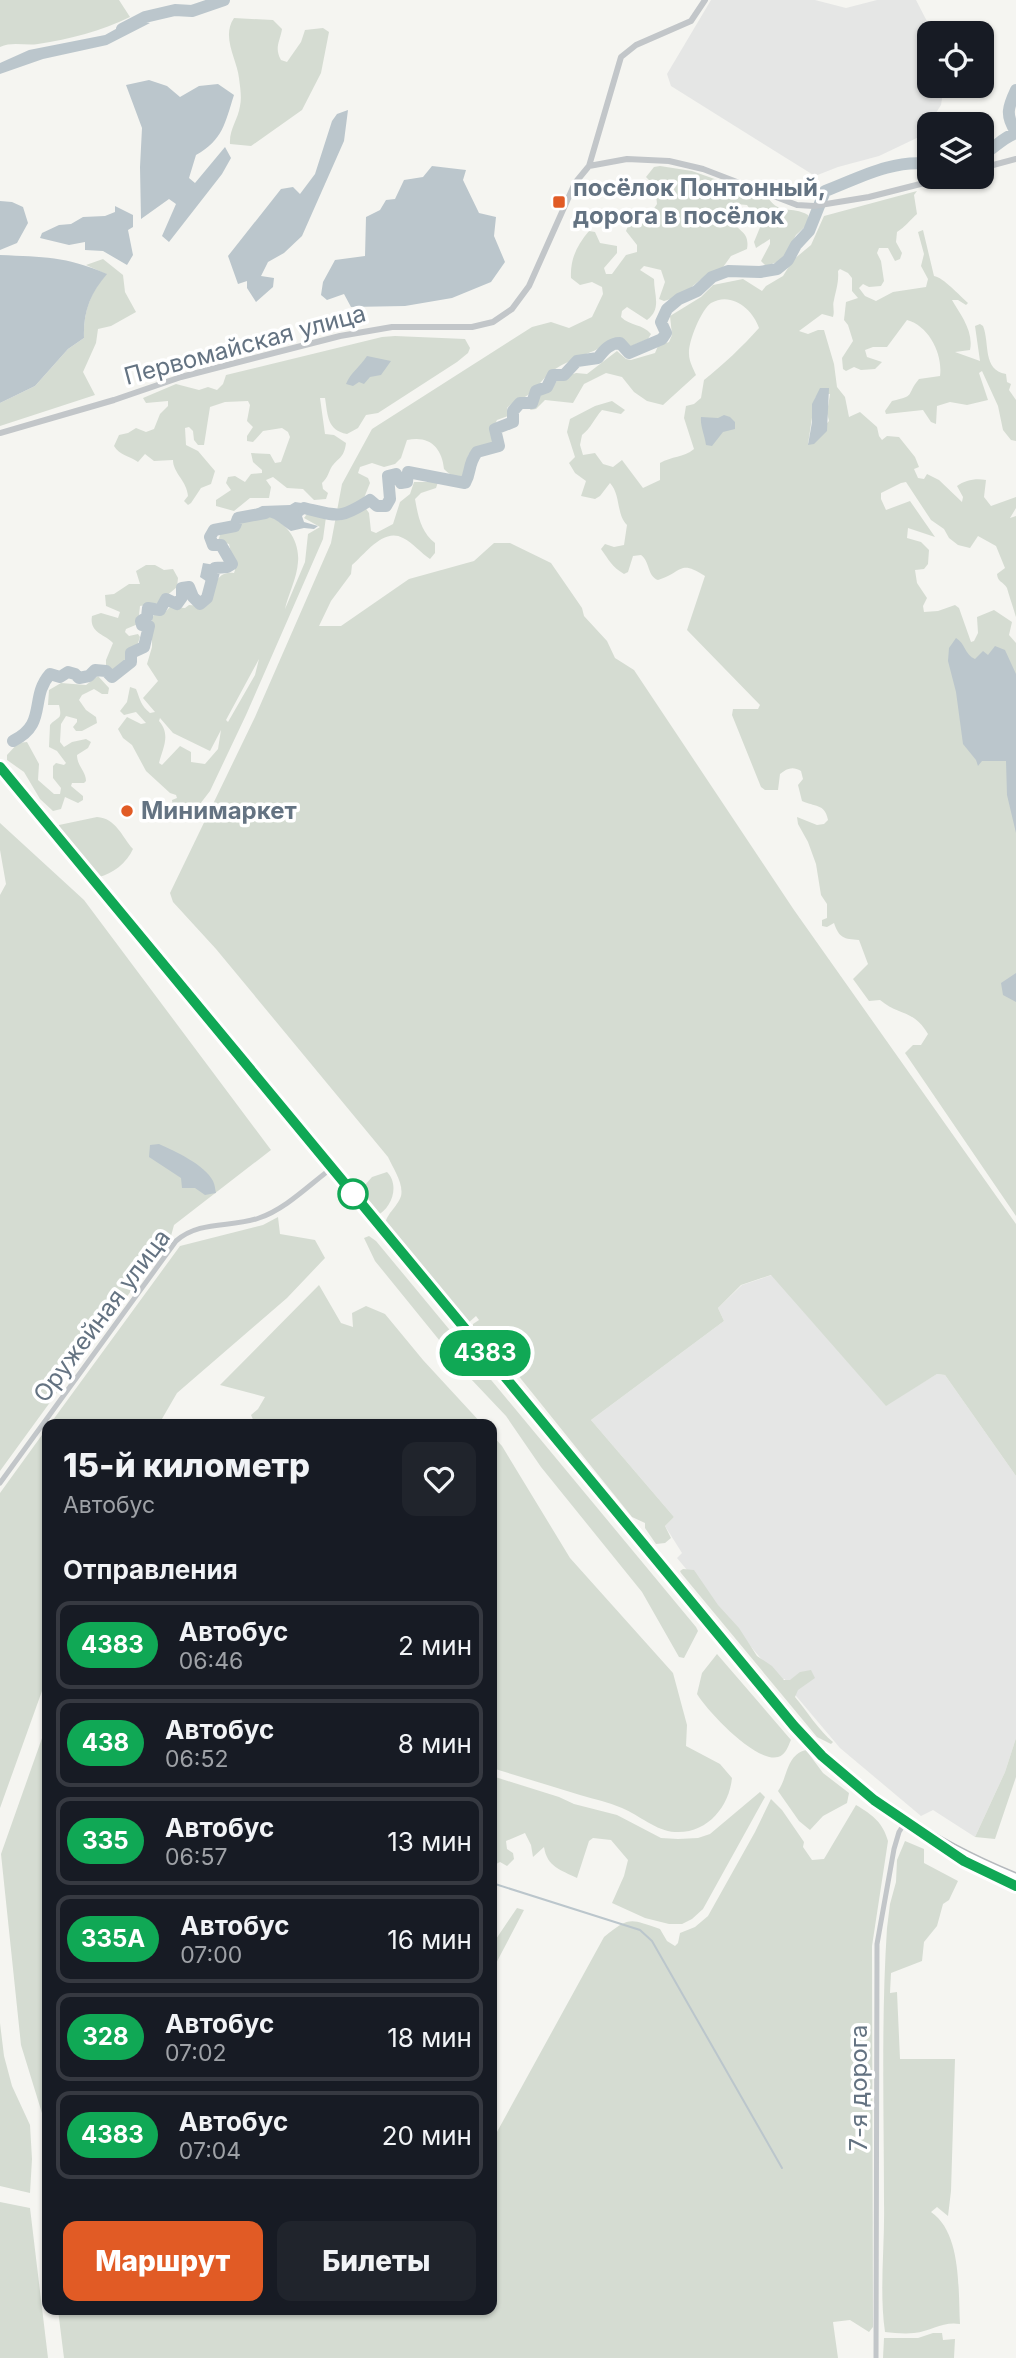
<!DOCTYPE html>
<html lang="ru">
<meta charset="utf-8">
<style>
body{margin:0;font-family:Inter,sans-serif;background:#20242c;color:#f1f3f6;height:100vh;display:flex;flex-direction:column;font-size:26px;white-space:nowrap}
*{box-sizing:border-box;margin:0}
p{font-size:23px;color:#9ea1a6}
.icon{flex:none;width:38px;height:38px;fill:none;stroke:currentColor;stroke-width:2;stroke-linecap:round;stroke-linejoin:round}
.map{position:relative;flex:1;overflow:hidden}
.details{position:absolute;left:42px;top:1419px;width:455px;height:896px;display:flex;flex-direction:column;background:#171b24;border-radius:14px;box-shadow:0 2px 5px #0004}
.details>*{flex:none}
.badge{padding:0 14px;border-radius:23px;font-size:24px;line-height:46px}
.tools{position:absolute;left:917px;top:21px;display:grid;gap:14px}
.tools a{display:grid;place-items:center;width:77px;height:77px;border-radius:14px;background:#171b24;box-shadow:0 2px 5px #0004;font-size:35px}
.map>.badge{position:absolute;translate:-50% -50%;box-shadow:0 0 0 4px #fff}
h2{padding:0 21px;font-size:26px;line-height:63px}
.round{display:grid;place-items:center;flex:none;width:74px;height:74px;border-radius:14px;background:#20242c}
.headline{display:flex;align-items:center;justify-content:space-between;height:119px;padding:0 21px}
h1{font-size:33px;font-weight:800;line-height:52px}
.cta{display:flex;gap:14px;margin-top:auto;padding:14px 21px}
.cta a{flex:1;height:80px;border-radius:14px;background:#e15b25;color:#fff;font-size:28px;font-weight:800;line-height:80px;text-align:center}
.cta a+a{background:#20242c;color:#f1f3f6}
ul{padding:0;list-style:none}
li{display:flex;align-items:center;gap:21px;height:88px;margin:0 14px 10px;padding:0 7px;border:4px solid #363941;border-radius:14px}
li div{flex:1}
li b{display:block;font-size:26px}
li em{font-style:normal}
li .badge{min-width:77px;font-weight:700;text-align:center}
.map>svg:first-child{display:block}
</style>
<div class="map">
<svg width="1016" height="2358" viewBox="0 0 1016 2358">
<rect width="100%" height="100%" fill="#f5f5f1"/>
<path fill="#e5e6e5" d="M711 0H815L846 8 877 0H916L933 33H929V86H944L941 105 921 136 879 156 838 167 815 176 671 86 667 74Z
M772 1275 886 1405 937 1374 945 1375 1016 1476V1738L1005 1772 975 1837 933 1810 921 1816 840 1748 786 1684 785 1679H778L677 1558 682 1553 665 1526 674 1517 591 1420 724 1321 718 1308 742 1285Z"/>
<path fill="#d5dcd2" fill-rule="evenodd" d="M0 0H119L130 17C101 31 70 39 38 44 25 46 13 41 0 47Z
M234 18 273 20 282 29C280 42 274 47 281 60L287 62 301 42 305 30 323 28 329 32 321 73 302 110 251 146 230 144C229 129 238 120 240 106 242 97 240 87 239 78 237 59 221 37 234 18Z
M660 166 692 171 768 198C781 216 791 205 808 215L809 223 796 235 783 260 766 266 761 261 770 244V239L756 248 754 242 761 225 747 205 736 204 732 208 731 220C739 232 750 232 747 249L731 256 721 270 700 280 681 296 664 301 659 299 665 282 661 270 644 266 640 270 654 279C654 295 662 309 647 320L627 307 622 311 621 317C630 326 643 324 651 334L648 339 629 347C616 331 604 348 591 352 578 357 564 363 552 371 543 378 535 391 525 397 517 400 513 402 507 408L508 416 497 420 492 430 493 442C473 453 466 444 466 475 456 478 451 476 444 469 442 448 430 435 407 440L401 458 395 464 384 467 372 463 360 467 358 473 368 478 370 483 362 503 369 513 371 531 376 533 393 524 400 502 410 494 414 482H438L436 488 421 493 415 499C418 516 421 532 435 543V553L430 559C421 553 413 543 403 538 384 527 365 554 352 565L351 574 331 601 319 626H341L409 579 474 561 494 543H510L551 563 582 608 584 616 607 641 615 658 634 670 794 910 1016 1224V1476L945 1375 937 1374 886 1406 771 1275 741 1285 718 1308 724 1321 591 1420 674 1517 665 1526 671 1538 665 1543 656 1544 645 1528V1523L632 1517 505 1359 507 1357 504 1354 497 1357 473 1330V1324L479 1320 476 1316 467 1324 385 1227C385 1214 397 1208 401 1196 404 1184 393 1168 388 1157L216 949 173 902 170 893 255 717 331 543 342 484 372 429 532 327 551 322 569 328 592 317 603 294 602 287 592 282 580 285 571 278C570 259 577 245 589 231L595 232 600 243 617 246V253L604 268 606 274H612L626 255 637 252V245L626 231 628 226 646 220 657 204 655 186 646 177 654 167Z
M917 191 914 195 917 214C910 220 905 227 897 232L896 242 902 253 900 259 895 261 888 248H879L877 253 881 261 884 281 881 286 869 287 863 284 859 288 865 296 876 301 893 292 926 287 928 279 921 266 924 254 918 232 923 230 934 276C943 277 960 296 968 303L966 305 958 300H952C960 314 974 331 970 350L955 352 980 361 975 326 980 324 983 326C990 343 982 370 1006 374L1007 382 1011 384 1009 390 1016 400V441L1011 440 1003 430 998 406 982 371 979 373 988 400 967 405 950 402 937 406 936 424 931 422 923 410 886 414 885 411 892 401C917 395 905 396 919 379L940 376C943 354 929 326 907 320L887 347H873L865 350 867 357 882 362 875 369 861 370 854 367 846 371 843 369 842 358 853 341 848 325 844 320 846 302 858 298 852 291V278L848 273 840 269 838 271C839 282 836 290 834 300 832 306 835 310 833 317L822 314 799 331 808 334 818 330H824L834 364 837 387 845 397 849 417 860 412 877 427 879 436 882 440 887 436 899 437 915 457 919 467 914 469 918 478 924 479 927 474 939 480 962 502 963 497 957 486C965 480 976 478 986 480L984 497 991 506 1016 497V508L1010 518 1016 516V617C1015 613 1008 592 1007 588 1003 581 998 583 997 574L1005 568 996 546 978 536 970 548 958 545 949 538 944 529 931 520 906 482 901 483 881 493V499L886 510 910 501 935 537 908 528 907 538 921 542 929 550 928 564 924 569 915 570 917 583 927 598 923 606 924 612 938 611 955 605 959 608 971 642 974 641 978 633 977 617 994 610 1012 622 1009 635 1016 643V1216L905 1053 913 1045H921L928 1034C913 1009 899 1016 880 1000L869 1001 853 979 868 964 859 940C844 939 839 938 834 923L827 927 822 926V920L827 918V904L821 895 816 864 808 842 798 824 797 817 817 825 824 824 828 820C825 803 814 807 802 801L798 785 803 779 801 771C793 766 787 768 780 774L778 790H765L761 787 732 715 733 709H758L760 705 687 630 705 576C679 559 683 572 658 580 647 576 650 561 641 555L633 556 628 572 624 574C612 567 609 560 601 549L605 544 614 547 624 545 627 525C616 514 621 495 610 483L600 496 595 499 581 496 586 481 575 473 569 463 575 457 567 432 570 419 595 406 612 401 625 410 621 414 602 410C594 419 591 428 582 435L580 445 583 455 595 453 603 464 613 467 622 460 643 488 660 480V463C672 456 683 458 694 449L684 418 686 406 694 404 701 398 704 380C724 364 742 347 759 328 753 309 731 291 711 303 701 310 688 342 689 354 689 361 693 368 696 375L663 405 647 401 634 392 622 377 606 373 584 384 573 403 545 400 536 409 530 410 540 394 551 390 558 379 576 373 587 374 617 351 626 359 631 360 655 353 658 346 669 342 672 335 670 316 701 297 713 285 743 279 762 291 766 286 783 276 793 260 811 245 824 216ZM819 394H830L827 413 829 421 808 444 815 398Z
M103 259 123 275 125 292 136 312 111 326 98 329 96 343 83 372 95 395 0 426V403L35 386 68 349 84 338C83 312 90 294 106 274L86 265Z
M395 336 465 339 470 348 468 353 457 362 378 413 366 415 358 428 347 434C327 430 328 416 325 398H320L325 434 334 435 346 443C344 459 338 457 331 468 328 474 328 477 322 483L323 489 328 493 326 499 314 500 303 489 287 488 273 477 266 480 271 487 269 498H250L234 511 216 506V500L231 490 226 483 228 477 235 476 245 482 251 474 262 473V470L253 462 251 453 270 454 275 463 281 462 290 437 288 432 282 428 263 431 253 442 247 441V436L253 427 247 421 250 405 248 401 225 402 210 407 204 445H198L194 440 193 431 189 427 185 428 186 445 198 451 215 471 211 484 201 488 191 503 188 505 184 501 188 496C187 481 173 473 173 460L154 461 145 454 138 462C130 456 119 455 114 446L119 435 128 433 136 428 146 432 154 429 160 414 168 406V401L146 403 143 398 176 384 199 390 208 387 217 390 223 384 226 375 382 337Z
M307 514 326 517 323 539 246 715 210 791 200 804 198 810C189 815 182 810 173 806L172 800 177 798 176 795 170 793 146 771 132 745 123 738 118 729 127 717 141 724 146 723 136 712 124 715 120 711 127 702 130 687 136 689C140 699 141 706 150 713L155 712 143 698 158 681 147 664 152 647V618L154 615 165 612 170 607 185 608 189 605 201 606 210 601C213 587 217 570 234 573L235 570 229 544 218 541 221 532 236 529 241 521C247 519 261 515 267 516 286 521 300 541 298 562 297 578 288 595 285 609L305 562 308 534 320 527 304 518ZM259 659 255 675 228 722 226 720ZM160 718 173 733 210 751 221 730 218 749 205 764 191 762V752L180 746 162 765 159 763C163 747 171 735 159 721Z
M146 565H155L164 570 173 569 178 578 177 587 158 603 140 606 138 624 126 629 125 632 129 636 138 634 140 637 137 646 128 649 127 664 111 671 106 666V660L113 643C105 634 89 633 92 616L101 613 118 618 120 612 106 606 105 595 114 594 129 584H140L136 571Z
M98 676 109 688 108 694H102L94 689 82 695 79 700 86 710 96 717 97 723 82 731H76L73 727 77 722V719L66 716 61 724 60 742 64 747 72 742 86 739 91 742 88 748 77 755C77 766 86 771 86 781L84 783H72L71 786 83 796V800L78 803 65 797 61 809 53 811 40 799 24 772 7 760V755L18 743 27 742 39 764 38 780 54 794H60L61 788 53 778V766L56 763 64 765 66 763 57 751 49 747 50 725C57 716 63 721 59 705H48L49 690 61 683 86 685Z
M97 817C116 818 122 837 133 849 127 863 112 874 99 877L58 828 59 825Z
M0 823 84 900 271 1150 174 1225 171 1236 0 1471V895L6 884 0 850Z
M387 1172C400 1185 392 1209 376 1216L358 1193 372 1177Z
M278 1217 280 1234 315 1240 325 1258 287 1298 177 1393 159 1424H50L180 1246 263 1225Z
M369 1236 376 1241 696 1627 698 1631 684 1658 679 1657 642 1592 541 1467 506 1416 470 1378 375 1261 364 1238Z
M319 1285 341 1323 353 1327 352 1313 366 1306 385 1314 423 1360 482 1424H255L251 1415 258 1409 265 1397 220 1385Z
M47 1428V1677L0 1808V1493Z
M492 1435 502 1446 570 1558 673 1673 687 1725 686 1746 720 1764 732 1778C729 1807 707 1834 675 1832 656 1831 639 1815 622 1808 608 1802 594 1799 580 1795 551 1786 521 1777 492 1768Z
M683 1569 694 1570 718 1605 739 1628 757 1656 772 1666 784 1680H790L800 1672 811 1670 815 1678 798 1690 795 1697C806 1710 820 1732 833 1742L831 1744 817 1737 681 1573 680 1571Z
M717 1654 791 1740C788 1746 786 1755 778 1757 756 1763 708 1712 697 1694L702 1673Z
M47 1724V2196L45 2123 21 2045 1 1854Z
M1016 1738V1777L995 1839 975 1837 1005 1772Z
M806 1750 823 1773 849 1793 847 1803 823 1816 810 1830 799 1821 778 1791C788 1777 786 1755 806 1750Z
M492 1776 559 1797 574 1804 617 1815 661 1838 678 1839 698 1838 710 1834 760 1792 765 1797 703 1909 692 1919 682 1924H669L645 1918 612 1903 624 1876 628 1860 611 1840 593 1838 589 1841 577 1878C561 1870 547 1867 544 1847L533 1857 531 1845 525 1833 506 1841 507 1849 513 1853 514 1859 507 1866 500 1862 492 1866Z
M771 1799 782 1810 804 1842 803 1847 812 1860 824 1859 856 1805C873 1815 883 1823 888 1841L872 1946 873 2327 869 2332 850 2320 833 2322 838 2358H64L58 2310H492V2141L604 1937C630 1916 630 1919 660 1929L667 1941 675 1946 678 1943 680 1933 695 1927 708 1916 755 1832Z
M905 1841 924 1849V1863L958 1881 949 1900 943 1904 937 1926 924 1942 922 1961 891 1973 890 1993 897 1992 900 2059H955L951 2191 948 2216 937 2207 931 2212C962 2233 958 2290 960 2324 943 2321 932 2331 914 2333 905 2334 894 2333 885 2332 879 2290 885 2246 884 2203 884 2112 881 2020 887 1928L890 1904 896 1882 897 1860Z
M517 1908 524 1910 492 1971V1945Z
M0 2023 4 2056 12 2086 30 2125 32 2159 30 2193 0 2186Z
M0 2202 30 2208 48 2358H0Z
M933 2333H942L943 2340 955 2339 954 2358H883L884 2338H918Z"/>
<path fill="#bbc6cc" d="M132 20 150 23 107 45 43 59 0 74V63L29 50 105 35Z
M149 80 167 86 180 97 199 86 218 84 234 95C225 123 223 140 196 155L189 178 195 183 225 147 231 158 222 174 169 242 162 236 176 204 169 199 141 219 140 167 142 128 126 85Z
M348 110 344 141 302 236 284 253 268 262 261 276 274 278 273 287 256 302 247 288V281L238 284 228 256 281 189 293 187 300 194 315 174 332 121 337 114Z
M432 166 466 170 463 180 479 213 496 217 494 236 505 262 491 282 452 298 405 306 351 307 344 294 327 300 321 295 323 282 335 260 365 256 366 217 380 210 386 200 395 199 404 180 423 177Z
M0 201 12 202 23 207 28 223 17 243 0 250Z
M115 206 133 215V227L128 230 133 255 127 265 103 251 85 250V242L69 245 40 238 42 233 59 225 71 224 83 217 105 216 115 212Z
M0 255C44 257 65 256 107 274 90 294 83 312 84 338L68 349 35 386 0 403Z
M367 356 391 361 381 375 370 377 364 384 359 382 353 386 346 384C351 372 360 367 367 356Z
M820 388H829L827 431 814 444 808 445 812 422V404Z
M724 415 730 417 735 422V429L723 432 712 446 706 445C705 436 700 426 701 417L718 418Z
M295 502 315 505 320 509 318 513 307 512 302 516 304 522 318 526 314 529 304 528 291 531C270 516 274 515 248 519V513L262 506 290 505Z
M203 563 227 567 218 570 216 578 208 574 206 581 200 577Z
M956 638C965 643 965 655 975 659L983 651 988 655 995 646 1005 650 1016 674V833L1007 795 1006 761H982L978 766 976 760 963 744 956 692 948 661 949 648Z
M1016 973V1002L1003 995 1001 983Z
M159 1144C175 1151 205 1165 213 1181 215 1185 215 1189 216 1193L205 1195 195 1188H182L181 1178 149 1157 150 1145Z"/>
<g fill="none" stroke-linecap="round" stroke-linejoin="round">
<path stroke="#bbc6cc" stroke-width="2" d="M492 1883 640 1930 652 1941 782 2168"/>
<path stroke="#bbc6cc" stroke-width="12" d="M122 29 145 17 175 10 192 11 224 0
M1016 90C1008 107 1005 115 1016 132
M982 155C995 148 1002 138 1016 133
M304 508C338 516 339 520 370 500L377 506H386L390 499 388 476 396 474 401 483 407 482 408 472 465 483C472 471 467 466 477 452L499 446 495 429 513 422V411L520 403H532L536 391 547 387 553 375H564L577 361 598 358C604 350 610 343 620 343L629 353 662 339 666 333 661 322 667 309 679 299 697 291 712 277 728 271 760 272 777 269 788 260 796 245 809 231 825 191C859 178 893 159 929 164
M13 741C48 724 29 698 50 674L60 677 68 672 75 674 79 678 89 676 95 670 106 671 112 677 131 662V653L144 647 149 626 142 625 141 621 147 617 148 608 160 610 166 599 177 604 182 597V588L189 587 193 597 200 604 207 598 215 568 227 567 232 564 221 545H213L210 537 214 530 235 526 238 518 265 513"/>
<defs>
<path id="primary" d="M0 767 794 1726C858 1794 929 1843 1016 1878
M947 1851 984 1872 1016 1886"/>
</defs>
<use href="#primary" stroke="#b5b9bd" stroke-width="11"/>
<path stroke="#c2c6c9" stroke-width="5" d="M0 1483 176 1241C200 1220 231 1228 259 1218 286 1209 310 1184 332 1168
M876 2358 877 1944 894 1849 899 1832 906 1821"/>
<path stroke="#c2c6c9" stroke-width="6" d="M589 166 621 57 636 45 691 21 705 0
M982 168 1016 159
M0 433 114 400 181 377 340 336 392 327H472L493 322 512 309 529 286 575 183 589 166 627 159 669 161 703 169 797 205 814 206 869 197 948 177"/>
<use href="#primary" stroke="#fff" stroke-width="8"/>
</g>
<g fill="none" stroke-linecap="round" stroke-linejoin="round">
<defs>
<path id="line" d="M0 767 794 1726 822 1756 874 1800 964 1861 1016 1886"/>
</defs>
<use href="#line" stroke="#fff" stroke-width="16"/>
<use href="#line" stroke="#10a855" stroke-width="10"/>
</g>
<g fill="#e15b25" stroke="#fff" stroke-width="2.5">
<rect x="552" y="195" width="14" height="14" rx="3.5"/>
<circle cx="127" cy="811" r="7"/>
</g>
<circle fill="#fff" stroke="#10a855" stroke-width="3.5" cx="353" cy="1194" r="14"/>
<g text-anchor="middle" stroke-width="7" stroke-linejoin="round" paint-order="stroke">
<g font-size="24" font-weight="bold" fill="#647382" stroke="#fff" text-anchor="start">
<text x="573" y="196">посёлок Понтонный,<tspan x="573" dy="28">дорога в посёлок</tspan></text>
<text x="141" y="819">Минимаркет</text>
</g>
<g font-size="24" fill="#647382" stroke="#fff">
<text transform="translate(245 345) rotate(-15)" y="8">Первомайская улица</text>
<text transform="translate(102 1316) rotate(-53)" y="8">Оружейная улица</text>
<text transform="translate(859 2088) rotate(-90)" y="8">7-я дорога</text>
</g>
</g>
</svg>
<div class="tools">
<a><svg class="icon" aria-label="locate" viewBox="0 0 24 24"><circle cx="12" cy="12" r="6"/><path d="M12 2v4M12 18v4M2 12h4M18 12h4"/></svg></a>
<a><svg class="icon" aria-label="layers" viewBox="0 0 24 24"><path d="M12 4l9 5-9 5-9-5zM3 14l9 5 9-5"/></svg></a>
</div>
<b class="badge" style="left:485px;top:1353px;background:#10a855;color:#fff">438З</b>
<section class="details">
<div class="headline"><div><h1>15-й километр</h1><p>Автобус</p></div><a class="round"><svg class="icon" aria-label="heart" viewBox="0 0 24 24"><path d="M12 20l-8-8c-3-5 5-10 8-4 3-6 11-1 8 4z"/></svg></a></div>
<h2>Отправления</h2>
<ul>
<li><span class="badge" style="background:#10a855;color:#fff">438З</span><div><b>Автобус</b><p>06:46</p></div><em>2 мин</em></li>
<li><span class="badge" style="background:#10a855;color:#fff">438</span><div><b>Автобус</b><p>06:52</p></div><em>8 мин</em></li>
<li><span class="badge" style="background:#10a855;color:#fff">335</span><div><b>Автобус</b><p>06:57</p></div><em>13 мин</em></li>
<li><span class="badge" style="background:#10a855;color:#fff">335А</span><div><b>Автобус</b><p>07:00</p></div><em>16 мин</em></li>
<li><span class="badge" style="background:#10a855;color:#fff">328</span><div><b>Автобус</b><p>07:02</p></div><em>18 мин</em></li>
<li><span class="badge" style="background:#10a855;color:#fff">438З</span><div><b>Автобус</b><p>07:04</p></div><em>20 мин</em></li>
</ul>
<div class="cta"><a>Маршрут</a><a>Билеты</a></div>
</section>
</div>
